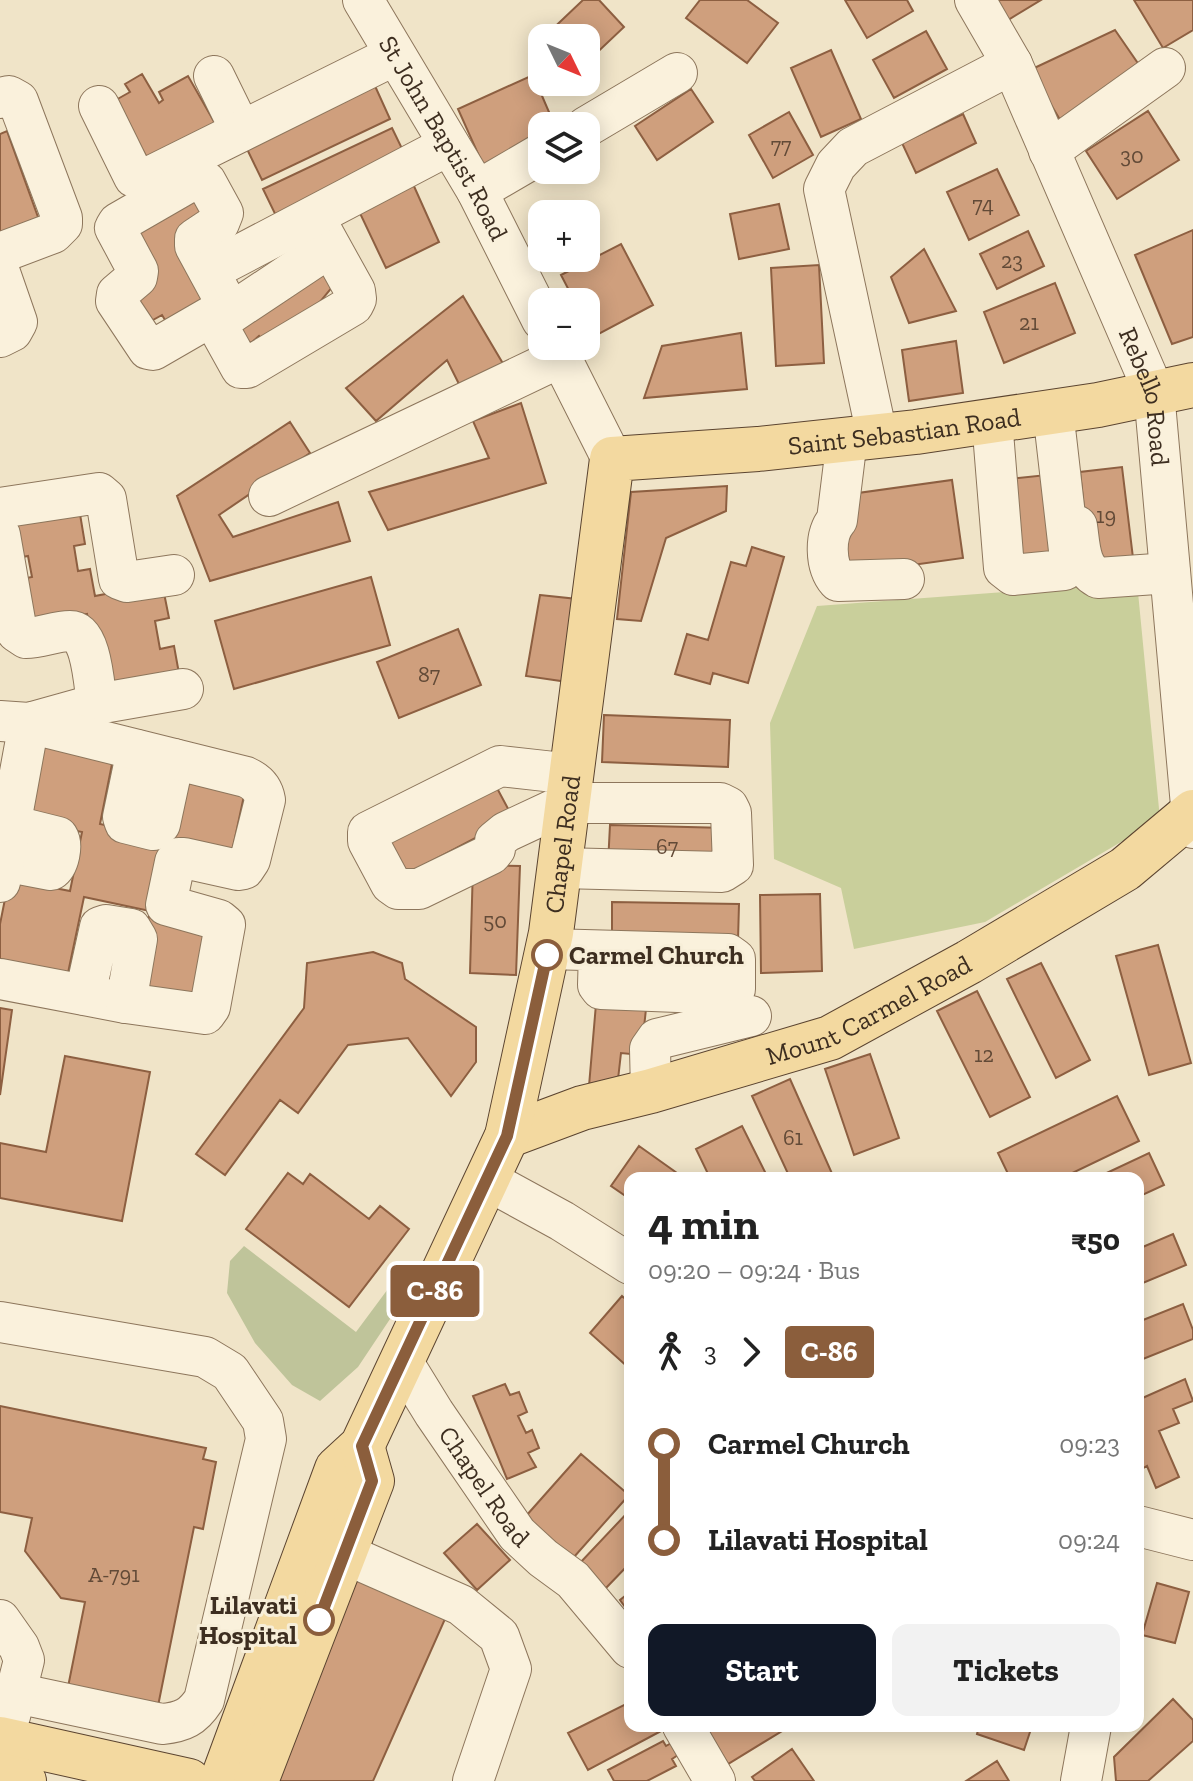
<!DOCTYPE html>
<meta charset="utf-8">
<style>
body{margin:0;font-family:"Zilla Slab",serif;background:#f2f2f2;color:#222;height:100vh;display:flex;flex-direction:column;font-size:30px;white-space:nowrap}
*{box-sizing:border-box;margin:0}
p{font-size:26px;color:#767676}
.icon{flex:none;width:44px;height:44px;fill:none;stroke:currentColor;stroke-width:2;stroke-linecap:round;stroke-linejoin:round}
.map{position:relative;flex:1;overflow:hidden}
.sheet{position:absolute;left:624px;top:1172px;width:520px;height:560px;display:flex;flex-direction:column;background:#fff;border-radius:16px;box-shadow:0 4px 20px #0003}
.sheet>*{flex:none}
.badge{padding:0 16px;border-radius:6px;font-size:28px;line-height:52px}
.needle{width:52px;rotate:133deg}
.fabs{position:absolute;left:528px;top:24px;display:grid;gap:16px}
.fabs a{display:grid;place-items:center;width:72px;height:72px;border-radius:16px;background:#fff;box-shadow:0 4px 20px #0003;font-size:40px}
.map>.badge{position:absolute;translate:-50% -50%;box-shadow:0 0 0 4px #fff}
.legs{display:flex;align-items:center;gap:12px;height:88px;padding:0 24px;font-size:26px}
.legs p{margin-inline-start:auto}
.head{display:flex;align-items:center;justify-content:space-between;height:136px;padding:0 24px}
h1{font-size:44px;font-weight:700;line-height:60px}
.cta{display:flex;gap:16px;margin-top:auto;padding:16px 24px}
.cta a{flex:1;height:92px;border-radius:16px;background:#111827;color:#fff;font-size:32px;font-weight:700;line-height:92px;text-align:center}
.cta a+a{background:#f2f2f2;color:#222}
ul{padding:0 24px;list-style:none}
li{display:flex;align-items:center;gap:28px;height:96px;font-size:30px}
li i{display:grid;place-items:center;width:12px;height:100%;margin:0 10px;background:currentColor}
li i::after{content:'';width:20px;height:20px;margin:-10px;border:6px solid;border-radius:50%;background:#fff}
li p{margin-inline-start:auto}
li:first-child i{background:linear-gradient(#0000 50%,currentColor 0)}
li:last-child i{background:linear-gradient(currentColor 50%,#0000 0)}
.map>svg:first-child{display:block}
</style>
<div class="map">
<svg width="1193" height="1781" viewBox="0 0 1193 1781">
<rect width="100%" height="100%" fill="#f0e4c8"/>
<path fill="#c9cf9b" d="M1137 582 1160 819 985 922 854 949 841 888 774 859 770 723 817 606Z"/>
<path fill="#bfc49a" d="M244 1246 356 1332 405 1266 413 1273 392 1316 358 1367 320 1401 292 1385 255 1343 227 1293 230 1261Z"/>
<path fill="#cf9f7d" stroke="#8d5f41" stroke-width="2" d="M583 0H599L624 27 586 63V38H543Z
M700 0H747L778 23 747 63 686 18Z
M845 0H907L913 11 867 38Z
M996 0H1041L1008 20Z
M1134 0H1193V30L1163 48Z
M1115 30 1146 75 1062 123 1030 70Z
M926 31 947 69 894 98 873 60Z
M831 50 861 119 821 137 791 68Z
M142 74 159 103 163 100 159 92 188 76 220 132 153 168 114 101 130 92 125 84Z
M533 75 555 126H542V139L483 165 458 109Z
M375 86 390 119 262 180 246 147Z
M691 89 713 122 657 160 635 126Z
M1148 111 1179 160 1117 199 1086 151Z
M789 112 813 155 773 178 749 135Z
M963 114 976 143 916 173 902 143Z
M392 128 408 161 279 222 263 189Z
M7 131 43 231 0 247V134Z
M997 169 1019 215 969 240 947 192Z
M197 184 215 216 220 300 170 328 162 315 144 325 125 292 121 227Z
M413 184 439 242 386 268 358 209Z
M779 204 789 249 739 259 730 214Z
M1193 230V337L1172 344 1135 255Z
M1028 231 1044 266 997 289 980 254Z
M621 244 653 305 593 337 586 323V302H575L561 275Z
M924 249 956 311 909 323 891 277Z
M313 259 338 280 302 324 264 342 259 336 251 343 224 329Z
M819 265 824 363 776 366 771 268Z
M1055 283 1075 333 1004 363 984 312Z
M463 296 505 367 463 392 447 360 376 421 346 388Z
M741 333 747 389 644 398 662 346Z
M956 341 963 393 909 401 902 350Z
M521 403 546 483 388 530 369 492 489 458 473 421Z
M290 422 310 453 219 515 233 537 338 502 350 541 210 581 177 496Z
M1122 467 1133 558 1090 564 1080 472Z
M1056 474 1064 563 1008 568 1001 480Z
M952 480 963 558 840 575 844 495Z
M727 486 726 511 666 538 641 621 617 619 631 492Z
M79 508 85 544 74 546 78 571 90 569 95 596 162 583 169 618 155 621 160 649 174 646 180 679 101 694 87 614 24 626 16 580 32 577 28 556 12 559 6 522Z
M752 547 784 557 748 683 713 673 710 684 675 674 687 634 708 640 731 562 746 566Z
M371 577 390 645 234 689 215 621Z
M540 595 577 599 568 682 526 676Z
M458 629 481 685 399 718 377 662Z
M604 715 730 720 728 767 602 762Z
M37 744 113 759 100 824 161 837 175 771 246 786 230 862 173 850 160 913 217 925 202 1000 135 986 150 911 84 897 68 973 0 959V924L9 879 70 891 82 832 21 820Z
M490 775 513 818 394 881 371 838Z
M610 825 726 828 724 867 608 864Z
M473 865 520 866 516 975 470 973Z
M820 894 822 971 761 973 760 895Z
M612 902 739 904 738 941 612 939Z
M1158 945 1191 1063 1149 1075 1116 956Z
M373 952 402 963 405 979 476 1027V1062L451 1096 408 1038 348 1045 298 1113 280 1100 225 1175 196 1154 304 1008 307 963Z
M1041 963 1090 1060 1056 1078 1007 979Z
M977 991 1030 1097 990 1117 937 1011Z
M596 1004 646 1009 641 1055 621 1053 617 1088 589 1086Z
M0 1008 12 1010 0 1095Z
M870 1054 899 1138 854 1155 825 1069Z
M65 1056 150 1072 122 1221 0 1198V1143L46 1152Z
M790 1079 834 1178H790L752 1096Z
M1117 1096 1139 1141 1062 1178H1010L998 1153Z
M742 1126 768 1178H710L696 1149Z
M639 1146 684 1178H630V1199L611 1186Z
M1149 1153 1164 1185 1138 1197V1178H1096Z
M288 1173 303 1184 310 1174 369 1219 380 1206 409 1229 349 1307 246 1229Z
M1173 1234 1186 1265 1138 1285V1249Z
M622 1296 630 1303V1369L590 1333Z
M1183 1304 1193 1330V1339L1138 1361V1322Z
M1185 1379 1193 1401 1173 1409 1179 1423 1159 1431 1179 1477 1156 1488 1147 1466 1138 1471V1400Z
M505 1384 510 1395 519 1392 527 1412 518 1416 526 1433 532 1430 539 1448 528 1453 536 1467 507 1479 473 1396Z
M0 1406 206 1448 203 1459 216 1462 203 1529 194 1527 158 1706 68 1687 85 1602 61 1598 25 1551 32 1518 0 1512Z
M581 1454 629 1495 566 1566 518 1525Z
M630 1510V1563L605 1589 579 1564Z
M477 1524 510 1560 477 1590 444 1553Z
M354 1574 445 1619 373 1781H269Z
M1157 1583 1189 1592 1175 1643 1142 1635Z
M630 1592V1614L620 1600Z
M1173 1699 1193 1720V1741L1148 1781H1116L1114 1757Z
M630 1702V1726H661L663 1730 588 1770 568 1733Z
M705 1726H785L787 1728 728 1764Z
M979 1726H1032L1024 1750 977 1734Z
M663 1741 666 1746 675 1741 681 1753 672 1759 676 1766 647 1781H614L608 1770Z
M792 1749 814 1781H755L752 1777Z
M997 1761 1009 1781H966Z"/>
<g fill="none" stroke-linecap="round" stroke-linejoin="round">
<defs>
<g id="minor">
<path id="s1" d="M363 0 477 191 542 320"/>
<path id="s2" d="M975 0 1012 64 1154 392 1193 828"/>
<path d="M214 76 241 131"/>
<path d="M0 98 9 96 18 101 62 218V224L53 233 0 253"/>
<path d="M99 106 134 177 145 179 395 55"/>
<path d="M586 127 677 73"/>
<path d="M1049 151 1165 68"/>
<path d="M196 178 206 182 223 213 219 223 195 239V246L227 305 224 309 153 350 148 349 116 301 117 294 137 277 138 271 115 228 118 223Z"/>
<path d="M477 191 542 153"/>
<path d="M314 217 355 291 356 299 353 305 247 368H241L216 323 330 247"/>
<path d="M209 271 449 145"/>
<path d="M0 273 17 322 12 331 0 337"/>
<path d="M555 346 612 459"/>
<path d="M992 420 1004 568 1013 575 1064 570 1070 559 1053 411"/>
<path d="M877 435 824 189 836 165 853 147 1012 64"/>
<path d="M847 439 837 520C824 535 825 566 838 581L904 579"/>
<path d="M269 496 561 357"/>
<path d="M0 508 99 493 106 499 119 579 127 582 174 575"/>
<path d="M1077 526C1080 545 1079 568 1098 578L1170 573"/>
<path d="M0 535 17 632 26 638C41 638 55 631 70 631 92 631 94 686 97 704"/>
<path d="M0 721 29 723 97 704 183 689"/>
<path d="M137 750 123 817 125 823 153 830 160 824 174 759"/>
<path d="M4 861 51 870C59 865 63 845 58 837L10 825"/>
<path d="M560 868 722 872 733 865 731 813 728 807 720 803H568L506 832 495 841V849L491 854 419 889H398L391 884 368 841V832L500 766 572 774"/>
<path d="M0 882 29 723 246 777C257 782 263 788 265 800L250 860 244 869 238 870 184 858H179L175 862 166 905 219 920 225 925 210 1007 205 1014 126 1003 0 979"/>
<path d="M548 949 728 954 735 959V989L729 994 601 989 598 985 599 951"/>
<path d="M85 995 100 927 106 925 131 929 137 939 126 1003"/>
<path d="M651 1091 650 1049 657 1039 751 1016"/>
<path d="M487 1180 562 1221 630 1264"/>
<path d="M0 1322 205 1357 230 1372 263 1421 266 1439 204 1700C193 1717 183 1722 162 1724L16 1693"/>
<path id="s3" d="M402 1361 434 1413 517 1534 543 1558 573 1580 630 1648"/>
<path d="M1138 1526 1193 1540"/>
<path d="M345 1554 461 1605 499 1636 511 1669 473 1781"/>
<path d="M0 1620 19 1647 24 1660 10 1716"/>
<path d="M683 1726 715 1781"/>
<path d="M1081 1781 1091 1726"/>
</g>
<g id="major">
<path id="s4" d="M507 1136 582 1108 651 1091 830 1038 969 962 1125 869 1193 812"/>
<path d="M0 1739 189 1781"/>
<path d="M0 1775 24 1781"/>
<path id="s5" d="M222 1781 337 1469 362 1446 507 1136 551 933 612 459 758 449 916 432 1098 405 1193 385"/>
<path d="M256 1781 372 1481 362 1446"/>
</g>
</defs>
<use href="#minor" stroke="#8d765c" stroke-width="42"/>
<use href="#major" stroke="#5b4430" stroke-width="46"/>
<use href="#minor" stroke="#faf1dc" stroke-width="40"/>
<use href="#major" stroke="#f3d9a0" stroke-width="44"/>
</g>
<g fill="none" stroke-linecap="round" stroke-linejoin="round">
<defs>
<path id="line-1" d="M319 1620 372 1481 362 1446 507 1136 547 955"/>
</defs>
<use href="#line-1" stroke="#fff" stroke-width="18"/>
<use href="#line-1" stroke="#8b5e3c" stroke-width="12"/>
</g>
<g fill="#fff" stroke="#8b5e3c" stroke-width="4">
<circle cx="547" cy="955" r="14"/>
<circle cx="319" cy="1620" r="14"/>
</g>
<g text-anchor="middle" stroke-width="6" stroke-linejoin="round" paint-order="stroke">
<g font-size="22" fill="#624a37">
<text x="781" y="153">77</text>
<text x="1132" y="163">30</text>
<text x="983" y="212">74</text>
<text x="1012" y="268">23</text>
<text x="1029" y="330">21</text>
<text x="1106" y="523">19</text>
<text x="429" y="682">87</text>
<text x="667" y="854">67</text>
<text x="495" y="928">50</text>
<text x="984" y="1062">12</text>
<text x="793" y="1145">61</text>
<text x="114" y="1582">A-791</text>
</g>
<g font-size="26" fill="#3d2e20" stroke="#f7eed8">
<text dy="9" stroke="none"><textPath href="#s1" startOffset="160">St John Baptist Road</textPath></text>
<text dy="9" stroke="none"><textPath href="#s2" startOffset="434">Rebello Road</textPath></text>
<text dy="9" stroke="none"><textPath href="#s5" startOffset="1688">Saint Sebastian Road</textPath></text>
<text dy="9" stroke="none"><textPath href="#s5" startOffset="1006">Chapel Road</textPath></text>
<text dy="9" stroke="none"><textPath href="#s4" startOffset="384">Mount Carmel Road</textPath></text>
<text dy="9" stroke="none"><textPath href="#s3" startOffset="150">Chapel Road</textPath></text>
</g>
<g font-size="26" font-weight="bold" fill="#3d2e20" stroke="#f7eed8" text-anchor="start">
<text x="569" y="964">Carmel Church</text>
<text x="297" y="1614" text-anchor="end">Lilavati<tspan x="297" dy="30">Hospital</tspan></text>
</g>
</g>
</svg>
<div class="fabs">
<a><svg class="needle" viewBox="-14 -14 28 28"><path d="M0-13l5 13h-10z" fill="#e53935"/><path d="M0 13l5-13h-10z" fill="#767676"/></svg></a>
<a><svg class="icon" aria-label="layers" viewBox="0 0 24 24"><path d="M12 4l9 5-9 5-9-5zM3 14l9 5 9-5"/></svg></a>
<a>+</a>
<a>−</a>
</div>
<b class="badge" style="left:435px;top:1291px;background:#8b5e3c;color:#fff">C-86</b>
<section class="sheet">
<div class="head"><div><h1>4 min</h1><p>09:20 – 09:24 · Bus</p></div><b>₹50</b></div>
<div class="legs"><svg class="icon" aria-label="walk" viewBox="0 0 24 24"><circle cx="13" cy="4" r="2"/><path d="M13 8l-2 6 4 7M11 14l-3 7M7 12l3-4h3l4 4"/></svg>3<svg class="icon" aria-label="forward" viewBox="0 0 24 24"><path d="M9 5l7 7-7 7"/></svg><b class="badge" style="background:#8b5e3c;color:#fff">C-86</b></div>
<ul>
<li><i style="color:#8b5e3c"></i><b>Carmel Church</b><p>09:23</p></li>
<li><i style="color:#8b5e3c"></i><b>Lilavati Hospital</b><p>09:24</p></li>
</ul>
<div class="cta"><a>Start</a><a>Tickets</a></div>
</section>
</div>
